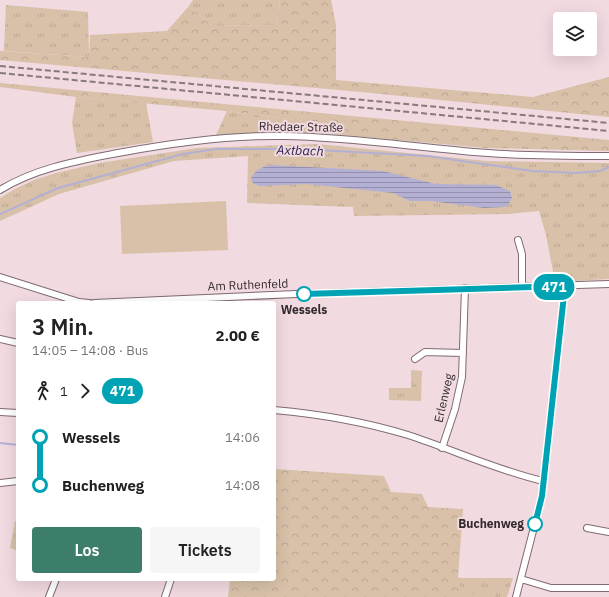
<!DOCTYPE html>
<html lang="de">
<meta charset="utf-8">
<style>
body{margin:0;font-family:"IBM Plex Sans",sans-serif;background:#f6f6f6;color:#222;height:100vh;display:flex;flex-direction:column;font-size:15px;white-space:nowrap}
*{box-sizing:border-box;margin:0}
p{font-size:13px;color:#767676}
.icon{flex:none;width:22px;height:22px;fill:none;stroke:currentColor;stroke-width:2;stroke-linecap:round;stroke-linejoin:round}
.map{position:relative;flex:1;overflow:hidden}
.panel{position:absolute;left:16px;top:301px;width:260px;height:280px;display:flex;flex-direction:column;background:#fff;border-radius:4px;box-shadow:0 4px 16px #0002}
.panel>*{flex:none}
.badge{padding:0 8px;border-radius:13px;font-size:14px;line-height:26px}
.tools{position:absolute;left:553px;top:12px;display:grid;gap:8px}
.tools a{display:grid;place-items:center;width:44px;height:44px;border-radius:4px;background:#fff;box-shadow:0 4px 16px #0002;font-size:20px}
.map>.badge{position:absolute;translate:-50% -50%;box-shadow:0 0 0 2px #fff}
.legs{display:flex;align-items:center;gap:6px;height:44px;padding:0 16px;font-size:13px}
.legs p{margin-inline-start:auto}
.head{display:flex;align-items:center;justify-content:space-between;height:68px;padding:0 16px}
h1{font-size:22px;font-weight:600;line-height:30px}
.primary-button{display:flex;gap:8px;margin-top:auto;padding:8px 16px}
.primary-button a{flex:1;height:46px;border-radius:4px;background:#3d7d6b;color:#fff;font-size:16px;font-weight:600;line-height:46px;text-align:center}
.primary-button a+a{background:#f6f6f6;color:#222}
ul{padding:0 16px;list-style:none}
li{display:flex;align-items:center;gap:14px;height:48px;font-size:15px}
li i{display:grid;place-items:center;width:6px;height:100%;margin:0 5px;background:currentColor}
li i::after{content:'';width:10px;height:10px;margin:-5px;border:3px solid;border-radius:50%;background:#fff}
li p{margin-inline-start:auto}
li:first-child i{background:linear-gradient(#0000 50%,currentColor 0)}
li:last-child i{background:linear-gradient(currentColor 50%,#0000 0)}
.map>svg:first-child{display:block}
</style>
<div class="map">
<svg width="609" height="597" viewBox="0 0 609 597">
<defs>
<pattern id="grass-tufts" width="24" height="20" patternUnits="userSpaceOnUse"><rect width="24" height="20" fill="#d8c1a8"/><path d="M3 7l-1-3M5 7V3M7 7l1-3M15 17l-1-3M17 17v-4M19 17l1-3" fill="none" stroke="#baa691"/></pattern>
<pattern id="forest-crowns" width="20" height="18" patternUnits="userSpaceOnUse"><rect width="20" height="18" fill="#d8c1a8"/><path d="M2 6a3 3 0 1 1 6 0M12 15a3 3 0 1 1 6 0" fill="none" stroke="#baa691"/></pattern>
<pattern id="water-rules" width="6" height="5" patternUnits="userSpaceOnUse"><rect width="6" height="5" fill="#b4b0d4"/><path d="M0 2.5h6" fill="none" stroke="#938fac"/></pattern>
</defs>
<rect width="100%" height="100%" fill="#f1dae0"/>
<path fill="url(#grass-tufts)" d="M193 0H280L276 25 212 26 189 6Z
M6 5 88 12 89 57 4 51Z
M76 97 146 103 153 142 77 153 72 123Z
M227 111 312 122 313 130 320 133 216 135Z
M318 144 487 161 609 163V279L555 282 546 235 539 211 508 214 354 216 353 207 247 203 248 156 174 161 59 194 0 221V198L15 189 34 180 56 173 99 163 197 148Z
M411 370 422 371 421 401 389 400V388H411Z
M15 521 18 522V551L10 548Z
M460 578H513L507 597H495V594H460Z"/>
<path fill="url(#forest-crowns)" d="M280 0H331L336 25V80L533 97 609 77V117L361 92 0 60V51L89 57 90 35 167 31 189 6 212 26 276 25Z
M0 83 609 140V151L486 148 320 133 313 130 311 122 227 111 76 97 0 87Z
M274 469 384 476 391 492 422 494 428 507 463 509 458 577 460 578V597H228L230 579H274Z"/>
<path fill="#d8c1a8" d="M226 201 228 250 122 254 120 206Z
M460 594H495V597H460Z"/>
<path fill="url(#water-rules)" d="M271 165 383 171 436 184 496 185 510 191 512 198 508 205 504 207 484 208 431 201H410L393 193 306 184 259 186 253 183 251 178C256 170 261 167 271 165Z"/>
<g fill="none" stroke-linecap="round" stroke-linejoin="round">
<path stroke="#b4b0d4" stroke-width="2" d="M0 214 58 188 183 154 216 149H300L427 156 533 171 576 173 600 171 609 167
M0 443 18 445"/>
<defs>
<path id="minor" d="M0 190C36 168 77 161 118 153 172 143 228 135 284 136 352 137 420 148 488 153 528 156 569 156 609 156
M518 240 522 254V287
M0 277 79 302 89 303
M94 303 296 294 609 284
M0 339 18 343
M415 359 425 352 463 353
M274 410C319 414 365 422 408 435 454 450 496 470 543 481
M0 412 18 413
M442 448 455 409 462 377 465 288
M0 483 18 481
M587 528 609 532
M521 579 551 588H609
M49 597 56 579
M165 597 171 579
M516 597 542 496 565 286"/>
</defs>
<use href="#minor" stroke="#7f6b70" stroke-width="8"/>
<use href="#minor" stroke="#fff" stroke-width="6"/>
<path stroke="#88797d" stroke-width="2" stroke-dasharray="6 3" stroke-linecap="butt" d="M0 66 609 123
M0 73 609 131"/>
</g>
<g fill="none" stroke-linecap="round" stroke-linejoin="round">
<defs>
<path id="line-1" d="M304 294 565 286 542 496 535 524"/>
</defs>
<use href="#line-1" stroke="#fff" stroke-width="9"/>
<use href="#line-1" stroke="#00a3b4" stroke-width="6"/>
</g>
<g fill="#fff" stroke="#00a3b4" stroke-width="2">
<circle cx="304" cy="294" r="7"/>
<circle cx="535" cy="524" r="7"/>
</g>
<g text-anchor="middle" stroke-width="4" stroke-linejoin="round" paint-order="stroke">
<g font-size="12" fill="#332a2d" stroke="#f1dae0">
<text transform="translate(301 127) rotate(1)" y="4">Rhedaer Straße</text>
<text transform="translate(248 285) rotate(-2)" y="4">Am Ruthenfeld</text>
<text transform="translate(444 398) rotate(-77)" y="4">Erlenweg</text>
</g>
<g font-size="12" font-weight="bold" fill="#332a2d" stroke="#f1dae0">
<text x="304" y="314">Wessels</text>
<text x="524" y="528" text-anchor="end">Buchenweg</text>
</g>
<g font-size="13" font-style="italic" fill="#2d2351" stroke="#f1dae0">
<text transform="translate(300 150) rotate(2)" y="5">Axtbach</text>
</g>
</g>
</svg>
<div class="tools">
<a><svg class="icon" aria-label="layers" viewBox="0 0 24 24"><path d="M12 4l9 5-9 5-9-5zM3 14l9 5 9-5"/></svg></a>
</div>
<b class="badge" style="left:554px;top:287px;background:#00a3b4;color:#fff">471</b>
<section class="panel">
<div class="head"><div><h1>3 Min.</h1><p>14:05 – 14:08 · Bus</p></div><b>2.00 €</b></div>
<div class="legs"><svg class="icon" aria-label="walk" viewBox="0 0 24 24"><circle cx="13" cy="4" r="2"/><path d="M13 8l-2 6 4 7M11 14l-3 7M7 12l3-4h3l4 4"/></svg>1<svg class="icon" aria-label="forward" viewBox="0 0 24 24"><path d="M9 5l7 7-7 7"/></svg><b class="badge" style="background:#00a3b4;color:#fff">471</b></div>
<ul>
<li><i style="color:#00a3b4"></i><b>Wessels</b><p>14:06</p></li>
<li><i style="color:#00a3b4"></i><b>Buchenweg</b><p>14:08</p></li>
</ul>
<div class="primary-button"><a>Los</a><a>Tickets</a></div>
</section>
</div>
